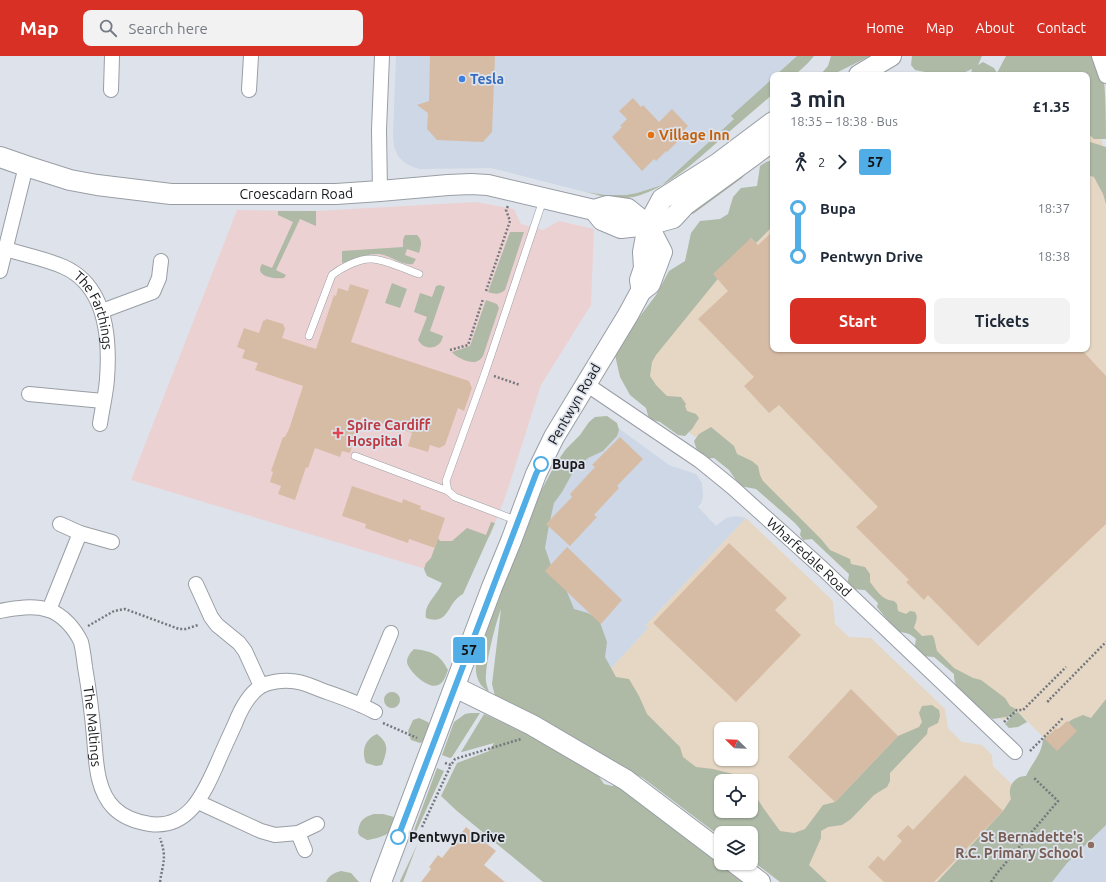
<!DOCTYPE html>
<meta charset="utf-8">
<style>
body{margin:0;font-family:Ubuntu,sans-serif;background:#f2f2f3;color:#1f2937;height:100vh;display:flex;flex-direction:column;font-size:15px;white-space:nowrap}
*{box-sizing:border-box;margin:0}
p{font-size:13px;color:#747a83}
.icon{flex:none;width:22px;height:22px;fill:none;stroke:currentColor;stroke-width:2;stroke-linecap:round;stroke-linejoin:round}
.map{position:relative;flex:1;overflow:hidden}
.drawer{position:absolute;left:770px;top:16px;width:320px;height:280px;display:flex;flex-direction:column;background:#fff;border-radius:8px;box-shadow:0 1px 3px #0004}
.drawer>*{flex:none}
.badge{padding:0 8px;border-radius:3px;font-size:14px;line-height:26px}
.needle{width:26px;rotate:293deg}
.fabs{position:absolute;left:714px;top:666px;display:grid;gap:8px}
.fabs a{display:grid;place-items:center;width:44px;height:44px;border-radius:8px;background:#fff;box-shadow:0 1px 3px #0004;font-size:20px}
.map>.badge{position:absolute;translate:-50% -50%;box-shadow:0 0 0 2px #fff}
.legs{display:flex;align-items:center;gap:6px;height:44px;padding:0 20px;font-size:13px}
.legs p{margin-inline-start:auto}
.headline{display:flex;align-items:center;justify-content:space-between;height:68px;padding:0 20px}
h1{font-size:22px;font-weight:600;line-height:30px}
.primary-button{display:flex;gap:8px;margin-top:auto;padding:8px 20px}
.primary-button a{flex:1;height:46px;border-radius:8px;background:#d93025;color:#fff;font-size:16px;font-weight:600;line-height:46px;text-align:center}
.primary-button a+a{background:#f2f2f3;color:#1f2937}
ul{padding:0 20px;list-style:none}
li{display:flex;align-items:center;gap:14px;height:48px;font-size:15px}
li i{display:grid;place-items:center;width:6px;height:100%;margin:0 5px;background:currentColor}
li i::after{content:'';width:10px;height:10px;margin:-5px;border:3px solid;border-radius:50%;background:#fff}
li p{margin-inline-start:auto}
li:first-child i{background:linear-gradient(#0000 50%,currentColor 0)}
li:last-child i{background:linear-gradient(currentColor 50%,#0000 0)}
header{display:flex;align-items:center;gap:24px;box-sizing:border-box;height:56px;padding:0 20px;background:#d93025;color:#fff}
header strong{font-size:19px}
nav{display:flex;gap:22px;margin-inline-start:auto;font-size:14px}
.search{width:280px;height:36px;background:#f2f2f3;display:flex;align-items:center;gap:10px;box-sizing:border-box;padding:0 14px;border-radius:8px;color:#747a83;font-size:15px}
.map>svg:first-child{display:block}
</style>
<header>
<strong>Map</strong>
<div class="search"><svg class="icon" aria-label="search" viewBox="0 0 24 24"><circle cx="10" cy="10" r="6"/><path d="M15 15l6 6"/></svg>Search here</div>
<nav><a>Home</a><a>Map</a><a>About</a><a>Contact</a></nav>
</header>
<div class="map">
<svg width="1106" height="826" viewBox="0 0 1106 826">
<rect width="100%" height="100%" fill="#dee3eb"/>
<path fill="#cdd7e5" d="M396 0H797L776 19H773V22L732 60 734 63 662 129 637 137 626 139H606L585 136 491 112 420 113 413 111 405 107 398 100 394 90 393 80Z
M617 371 669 409 696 418 702 427 703 438 702 446 698 451 716 470 726 462 736 460 746 462 646 569 649 571 597 628 524 504 587 376Z
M1106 757V826H1043Z"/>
<path fill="#e5d7c4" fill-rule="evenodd" d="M1087 35 1106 100V652L1061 699 1015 653 1003 665 795 467 719 399 644 342 626 307 773 156V293H1087Z
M746 462 830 542 833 546 835 568 849 581 871 582 945 653 948 672 962 686 982 689 992 699 993 710 1024 740 945 826H826L751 755V725H721V739L597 628 648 572 646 569ZM721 673H751V703H721Z"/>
<path fill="#ecd1d3" d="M476 146 514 153 521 168 543 174 559 165 594 173 591 249 541 329 506 439 490 480 442 518 131 424 237 154 316 155Z"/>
<path fill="#aeb9a6" d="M797 0H814L808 7 795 19H776Z
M831 0H870L832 19H820L828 10Z
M912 0H982L978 9 983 6 994 12 997 17 1006 0H1099C1106 14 1106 64 1106 83H1094L1087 77V19H971L972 13 959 19H931L930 17 915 14 911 9Z
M773 22V38C756 53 739 67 722 82 697 104 662 138 627 142 613 144 599 139 585 136L606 139H626L637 137 662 129 734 63 731 60Z
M1087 85 1106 91V148L1103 138 1094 121 1087 119Z
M773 104V170L756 187 751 182 656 299 652 306 650 320 656 329 667 340 681 341 686 348 685 350 687 355 696 358 699 362 692 373 685 380 678 379 660 366 649 363 646 352 630 339 620 321 615 299 619 288 656 239 669 215 685 205 691 177 700 165 720 163 728 158 733 141 741 132 757 130 760 110 766 106Z
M749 113 742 122 693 158 689 155Z
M278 155H316V170L300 163 276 214 286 219 284 222C278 223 261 222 260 214 260 213 261 209 262 208L272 212 293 166 278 159Z
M510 176H524L505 234C499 239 495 238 488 236Z
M405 179H417C423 185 421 189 419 197L407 193 405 199 416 203 413 208C401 210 391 199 379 198 368 197 353 204 342 207V195L403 191V184Z
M392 227 407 233 400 252 385 247Z
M440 229 445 231 430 275 443 280C441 293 425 296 418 284L427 261 414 256 420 237 432 241 436 230Z
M486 244 497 248 499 252 483 300C481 303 479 305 475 306 469 307 455 301 452 296L470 290Z
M607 360 617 367 619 374 617 380 603 395 588 402 573 416 562 436 554 447 549 469 545 492 552 512 563 526 574 553 588 557 599 564 607 586 605 601 616 621 629 623 639 640 647 658 680 691 683 701 696 711 713 713 733 718 741 725H721V755H751V733L764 753 780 775 794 777 805 773 823 749 835 746 898 680 919 671 922 666 919 657 922 650 932 649 939 654 940 660 938 667 928 672 927 678 890 717V725L887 731 874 739 851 763 842 769 828 771 821 775V782L809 809 827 826H780L751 804V777H721V781L643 722 576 687 604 728 612 730 623 727 721 800V807H731L756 826H543L457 755 441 740 457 707 489 695 494 687 462 696H461L484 658 524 677 520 670 495 640 492 628 501 553C495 569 487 602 486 618 485 625 487 630 489 636 478 629 475 620 476 606L521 477 535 446 556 407 566 393 580 379 589 366 595 361Z
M711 371 734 390 737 398 752 405 758 410 760 419 763 425 821 483 830 494 850 503 851 508 865 511 870 518V526C877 535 882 544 894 545L897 548 898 555 906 558 910 555 915 556C919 563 915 566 914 572L922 580 932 579 934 582 937 595 954 612 973 622 981 624 1005 642 1010 650 1016 653 1015 657 1018 656 1027 666 1018 671 1009 672 1005 668 1012 660 993 663C979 653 953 639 954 618L934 601 921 600 914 595 916 583C905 573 902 579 891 572L890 567 877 551 878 547 865 534 851 533 847 531 849 518 812 483 803 484 800 479 801 474 795 467 756 433 740 430 729 414 714 402 705 403C699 398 696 393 694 385L699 378Z
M491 466 495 467 463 538C446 547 450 570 426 562 423 548 438 539 442 527L427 520 424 513 426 507 431 502 438 482 440 485H452L467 472 486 479Z
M414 593C431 595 440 598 448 614 446 619 444 627 438 629 429 634 408 615 407 606 407 601 410 597 414 593Z
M384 644a8 8 0 1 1 16 0a8 8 0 1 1-16 0Z
M1106 643V769L1067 807 1052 826H937L1003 755 1011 743C1007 731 1014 720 1026 720 1032 707 1042 698 1043 683L1073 663 1083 659 1091 662Z
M471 657H480L452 701 450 702 442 699 454 666 465 658Z
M419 662 428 666 431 672 426 684 420 687 411 684 408 675 413 664Z
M377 678C390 688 387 695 382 709L376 710 366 707C361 695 365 683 377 678Z
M437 712 444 715 415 778 413 777Z
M374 758H383L394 761C399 777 380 782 367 784L360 780 358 777C359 765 363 761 374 758Z
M417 789 403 826H400V825Z
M341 815 351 817 359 826H326C329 819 334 817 341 815Z"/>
<path fill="#d7bca5" d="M430 0H495L492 76 483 86 437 84 427 73 428 57 417 49 429 45Z
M633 42 641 51 643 49 659 66 672 53 688 70 675 84 677 86 667 96 666 95 656 105 654 103 642 115 612 81 622 71 620 70 627 63 619 55Z
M773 175V293H1081L1106 320V468L978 590 928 539 924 544 906 526 909 524 856 471 878 451 779 349 769 357 744 330 754 321 698 263 728 235 713 218 751 182 758 189Z
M350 228 369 234 351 286 469 325 472 332 464 355 458 352 445 389 439 392 430 389 428 396 408 390 412 377 362 361 350 397 342 395 340 401 315 392 308 412 306 411 295 444 278 438 281 430 270 426 273 416 271 415 283 381H285L289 373 303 330 255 314 258 307 242 302 245 294 237 291 244 272 259 277 263 265 267 263 283 268 285 273 282 282 316 293 334 239 336 240 338 232 348 235Z
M620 381 643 403 617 430 619 432 594 459 597 461 570 490 546 468 572 441 570 438 595 411 592 409Z
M352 430 402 447 403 443 421 450 420 453 445 462 435 492 409 483 408 487 365 472 366 468 342 460Z
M729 487 787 542 775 554 801 579 736 646 653 567Z
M567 491 622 544 601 568 545 515Z
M851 633 898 680 835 746 788 701Z
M1067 665 1077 675 1057 695 1045 683 1056 672 1057 674Z
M965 719 1003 755 934 826H884L868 811 878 800 884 805 902 785 897 780 908 769 913 774Z
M466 771 477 780 481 776 489 783 486 787 496 795 484 809 505 826H421L431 813 429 811 438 799 442 802Z"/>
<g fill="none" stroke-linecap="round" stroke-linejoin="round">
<defs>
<path id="lane" d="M309 280 332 219C341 212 359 202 372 203 384 203 407 214 419 218
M355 400 448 435
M518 465 455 441 448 435 446 425 485 317 543 144"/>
<g id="street">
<path d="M1099 0 1106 20"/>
<path d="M111 34 112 0"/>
<path d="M249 34 251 0"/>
<path d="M380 135 379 74 382 0"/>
<path id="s1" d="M6 193C25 199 46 203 64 211 106 230 110 283 107 323 106 338 102 353 100 368"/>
<path d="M0 215 26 110"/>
<path d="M102 255 153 236 159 222 161 205"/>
<path id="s2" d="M586 328 700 405 732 431 823 513 1015 696"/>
<path d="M29 338 103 345"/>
<path d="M80 477 112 486"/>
<path d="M196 528 211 561 217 569 239 587 245 595 261 630"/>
<path d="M49 554 80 477 60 468"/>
<path id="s3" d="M0 555C16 552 33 549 49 554 63 559 75 573 81 586 83 594 84 603 85 611 89 634 92 658 94 681 96 704 96 734 114 752 123 761 137 766 150 768 189 773 204 737 217 708 223 694 229 681 235 668 240 655 249 638 261 630 269 626 282 624 291 625 302 625 313 631 324 635 341 641 359 647 375 656"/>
<path d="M361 649 391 577"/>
<path d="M198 746 261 775 275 779 298 777 317 768"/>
<path d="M298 777 305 794"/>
</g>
<g id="secondary">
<path d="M859 19 891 0"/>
<path id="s4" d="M0 101 26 110 70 124 97 129 171 138H336L380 135 448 129 471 128 488 129 594 154 607 150 628 153 648 169 662 196 650 228 641 235 628 259 554 381 536 418 511 485 492 531 381 826"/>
<path d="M594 154 602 164 621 172 648 169 673 162 685 149 773 85"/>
<path d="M641 231 640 224 644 212 643 196 648 169 662 143 717 108 773 66"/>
<path d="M455 631 532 669 626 724 721 796"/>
<path d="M735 807 760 826"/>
</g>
</defs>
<use href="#lane" stroke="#999ea5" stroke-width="8"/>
<use href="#street" stroke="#999ea5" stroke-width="16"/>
<use href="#secondary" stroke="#999ea5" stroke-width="22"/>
<path stroke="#74787d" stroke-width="2.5" stroke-dasharray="2 2" stroke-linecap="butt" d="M486 235 510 165 506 154 508 150
M450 294 468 289 483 243
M494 320 520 329
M88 570 114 555 125 553 179 573H186L198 569
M1049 646 1048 645 1106 586
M1004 666 1017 654H1023L1066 611
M383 667 417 682
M1030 695 1063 662
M445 707 451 709 455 703 521 683
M422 771 451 709
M160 826C163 806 167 802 160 782
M991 826 998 816 1058 745 1033 721"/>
<use href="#lane" stroke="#fff" stroke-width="7"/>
<use href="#street" stroke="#fff" stroke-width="14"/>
<use href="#secondary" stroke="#fff" stroke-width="20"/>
</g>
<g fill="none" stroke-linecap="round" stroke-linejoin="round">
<defs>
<path id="line-1" d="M398 781 536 418 541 408"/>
</defs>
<use href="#line-1" stroke="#fff" stroke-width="9"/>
<use href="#line-1" stroke="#50ade5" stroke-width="6"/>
</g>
<circle fill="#3f7fe0" stroke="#dee3eb" stroke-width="1.5" cx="462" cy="23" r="4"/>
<circle fill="#e8710a" stroke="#dee3eb" stroke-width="1.5" cx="651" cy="79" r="4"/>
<path fill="#e0444e" stroke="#dee3eb" stroke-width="1.5" d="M336 371h4v4h4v4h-4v4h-4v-4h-4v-4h4z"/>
<g fill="#fff" stroke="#50ade5" stroke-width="2">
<circle cx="541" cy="408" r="7"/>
<circle cx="398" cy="781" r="7"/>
</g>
<circle fill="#8d6e63" stroke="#dee3eb" stroke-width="1.5" cx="1091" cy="789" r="4"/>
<g text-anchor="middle" stroke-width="3.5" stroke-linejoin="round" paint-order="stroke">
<g font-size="14" font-weight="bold" fill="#366cbe" stroke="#dee3eb" text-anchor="start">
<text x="470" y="28">Tesla</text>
</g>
<g font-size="14" font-weight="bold" fill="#c56008" stroke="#dee3eb" text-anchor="start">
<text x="659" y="84">Village Inn</text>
</g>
<g font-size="14" fill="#17191c" stroke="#dee3eb">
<text dy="5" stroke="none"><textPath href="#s4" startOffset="301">Croescadarn Road</textPath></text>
<text dy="5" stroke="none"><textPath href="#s1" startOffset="117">The Farthings</textPath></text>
<text transform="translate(574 348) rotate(-60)" y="5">Pentwyn Road</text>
<text dy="5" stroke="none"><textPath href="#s2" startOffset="283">Wharfedale Road</textPath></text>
<text dy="5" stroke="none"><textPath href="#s3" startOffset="181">The Maltings</textPath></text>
</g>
<g font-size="14" font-weight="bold" fill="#be3a42" stroke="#dee3eb" text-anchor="start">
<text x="347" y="374">Spire Cardiff<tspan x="347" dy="16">Hospital</tspan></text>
</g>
<g font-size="14" font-weight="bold" fill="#17191c" stroke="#dee3eb" text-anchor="start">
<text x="552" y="413">Bupa</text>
<text x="409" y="786">Pentwyn Drive</text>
</g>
<g font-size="14" font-weight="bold" fill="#785e54" stroke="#dee3eb" text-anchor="end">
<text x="1083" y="786">St Bernadette's<tspan x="1083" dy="16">R.C. Primary School</tspan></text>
</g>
</g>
</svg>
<div class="fabs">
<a><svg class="needle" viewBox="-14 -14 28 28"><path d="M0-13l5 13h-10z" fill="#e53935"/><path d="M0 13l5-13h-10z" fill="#747a83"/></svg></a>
<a><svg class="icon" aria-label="locate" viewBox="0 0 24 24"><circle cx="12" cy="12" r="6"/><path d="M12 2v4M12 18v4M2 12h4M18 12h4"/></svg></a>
<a><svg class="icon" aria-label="layers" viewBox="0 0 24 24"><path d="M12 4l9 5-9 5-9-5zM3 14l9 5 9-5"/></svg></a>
</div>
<b class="badge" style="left:469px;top:594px;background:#50ade5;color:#111">57</b>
<section class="drawer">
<div class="headline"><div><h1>3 min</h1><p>18:35 – 18:38 · Bus</p></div><b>£1.35</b></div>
<div class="legs"><svg class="icon" aria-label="walk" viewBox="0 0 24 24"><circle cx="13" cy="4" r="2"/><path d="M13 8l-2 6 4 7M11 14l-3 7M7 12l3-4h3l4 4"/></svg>2<svg class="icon" aria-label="forward" viewBox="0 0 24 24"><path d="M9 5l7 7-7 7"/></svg><b class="badge" style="background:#50ade5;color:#111">57</b></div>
<ul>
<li><i style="color:#50ade5"></i><b>Bupa</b><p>18:37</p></li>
<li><i style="color:#50ade5"></i><b>Pentwyn Drive</b><p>18:38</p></li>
</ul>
<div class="primary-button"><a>Start</a><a>Tickets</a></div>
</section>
</div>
